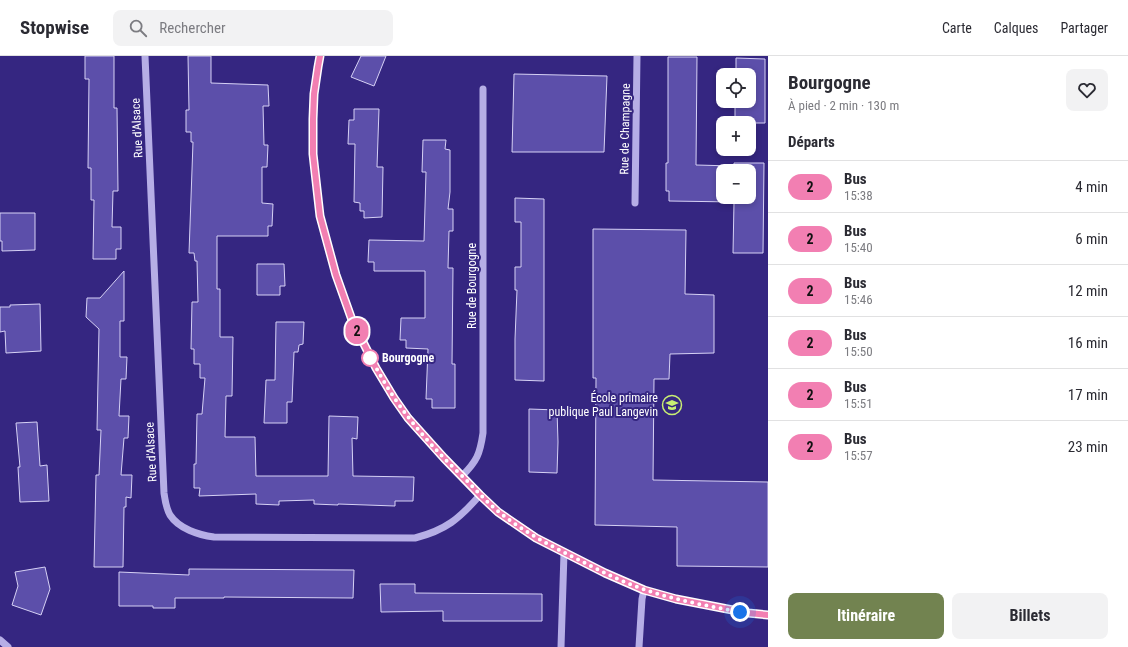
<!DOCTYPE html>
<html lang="fr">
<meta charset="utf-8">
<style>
body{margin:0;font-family:"Roboto Condensed",sans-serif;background:#f2f2f3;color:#2b2b33;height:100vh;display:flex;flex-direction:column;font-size:15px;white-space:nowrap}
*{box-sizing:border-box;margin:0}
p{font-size:13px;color:#7c7c81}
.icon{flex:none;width:22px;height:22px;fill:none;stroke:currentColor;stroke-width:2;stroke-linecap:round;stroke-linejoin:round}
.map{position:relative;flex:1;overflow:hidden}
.side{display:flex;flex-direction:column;background:#fff;width:360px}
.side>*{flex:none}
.badge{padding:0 8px;border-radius:13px;font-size:14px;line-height:26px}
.tools{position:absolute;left:716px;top:12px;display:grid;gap:8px}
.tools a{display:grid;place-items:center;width:40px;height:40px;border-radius:8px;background:#fff;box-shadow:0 2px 6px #0003;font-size:20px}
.you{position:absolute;width:20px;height:20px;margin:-10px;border:3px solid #fff;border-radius:50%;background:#1a73e8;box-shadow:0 0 0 6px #1a73e833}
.map>.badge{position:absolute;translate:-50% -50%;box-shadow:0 0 0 2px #fff}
h2{padding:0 20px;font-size:15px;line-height:36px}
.round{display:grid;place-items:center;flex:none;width:42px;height:42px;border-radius:8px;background:#f2f2f3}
.summary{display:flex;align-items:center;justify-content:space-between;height:68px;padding:0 20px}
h1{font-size:19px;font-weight:700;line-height:30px}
.action{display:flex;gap:8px;margin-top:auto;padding:8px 20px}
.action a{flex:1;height:46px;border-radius:8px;background:#728350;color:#fff;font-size:16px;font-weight:700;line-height:46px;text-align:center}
.action a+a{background:#f2f2f3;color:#2b2b33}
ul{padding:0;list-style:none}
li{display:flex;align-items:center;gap:12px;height:52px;padding:0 20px;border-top:1px solid #e1e1e2}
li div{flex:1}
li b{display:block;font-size:15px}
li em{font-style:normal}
li .badge{min-width:44px;font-weight:700;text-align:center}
header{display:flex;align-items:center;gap:24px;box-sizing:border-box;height:56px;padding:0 20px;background:#fff;border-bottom:1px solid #e1e1e2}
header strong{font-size:19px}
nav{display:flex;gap:22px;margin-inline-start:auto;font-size:14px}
.search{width:280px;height:36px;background:#f2f2f3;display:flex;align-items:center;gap:10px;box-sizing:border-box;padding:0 14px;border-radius:8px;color:#7c7c81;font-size:15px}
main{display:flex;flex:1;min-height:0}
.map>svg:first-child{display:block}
</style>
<header>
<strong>Stopwise</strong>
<div class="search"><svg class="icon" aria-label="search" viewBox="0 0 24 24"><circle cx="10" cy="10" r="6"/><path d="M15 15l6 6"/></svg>Rechercher</div>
<nav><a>Carte</a><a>Calques</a><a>Partager</a></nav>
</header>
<main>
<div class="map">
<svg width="768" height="591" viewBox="0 0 768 591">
<rect width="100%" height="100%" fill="#352681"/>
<path fill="#5c4faa" stroke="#d6d1f5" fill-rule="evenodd" d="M85 0H114V52H117L118 135H113L112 171H121V193H116V203H93L94 144H91V112H88L89 23H85Z
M188 0H211V27L268 29 269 50H263L264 89H268L267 111H262V147L273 148 272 170H268V180H217V233H220V281H233L232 340H226L225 381H255L256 420H328L329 360 358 361 357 383 352 382 353 420 414 421 413 445H395V450L338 448V449L314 448V444L279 445V449L256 448V438L199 440 200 432H194V408H196L197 358H202L205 322H200V308H194V293H191L192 246H198L197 205H195L194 197H189L193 86H191V76H186V54H189Z
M361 0H386L374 30 351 21Z
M668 1H697L696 109 734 110V107H764L763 197H733L734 146 669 145V135H666V107H668ZM723 115H749V141H723Z
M736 2 765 3V67H735V45H749V19H736Z
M514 18 607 20 604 96H512Z
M354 53H379L377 111H383L382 161 364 162V155H360V147L354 146 355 88H348L349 64H354Z
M423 84H446L445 93 450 94V136L448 153H453V175H449L448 212H453L452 308H455V352H432V343H426L428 293 406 292V284H400L401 262H425V215H374V206H368L369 184 424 185 426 116H422Z
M515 142 544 143V325L515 324V283L517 234H515V211H521V166H515Z
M0 157H35V194L2 195V185H0Z
M593 173 686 174 685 238 714 239V297L670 298 669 323H654L653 424 768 426V511L677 510V471L595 469 596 322H593Z
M257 208H284L285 230H280V239H257Z
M124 215V265H120V301H127L126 323H121L119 360H129L128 382H124L121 419H132L131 442 126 441V451H124L123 511H94L96 419H99L101 374H97L99 273 86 261 87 242H100Z
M40 248 41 295 6 297 5 275 0 276V251H10V249Z
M276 266H304L303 288 299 289 298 296H294L292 346H287V367H264L266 324H275Z
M529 353 557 354 558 386 557 417 529 416Z
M37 366 40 410 47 409 49 445 20 446 18 411H20L16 367Z
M45 511 50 533 41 559 12 549 18 530 15 516Z
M189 513 354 514 353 542 224 541V542H175V552H153V550H119V516L189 519Z
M380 528H415V537L542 538V565H443V555L381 556Z"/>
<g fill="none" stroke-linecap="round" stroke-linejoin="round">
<path stroke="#b6aee6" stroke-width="7" d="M145 0 164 437C165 444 166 452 170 459 179 473 199 479 214 481L415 482C446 474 459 463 480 439
M320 0 318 11 314 38 313 63V98L320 161 336 219 352 263 376 312 394 342 408 362 444 402 480 439 498 456 537 482 605 517 644 534 676 543 748 557 768 559
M635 147 637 0
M462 420C477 405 480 398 483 377V33
M0 584 8 591
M561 591 564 497
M639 591 642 543 644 534"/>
</g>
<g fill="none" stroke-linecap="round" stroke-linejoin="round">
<defs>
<path id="line" d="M320 0 318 11 314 38 313 63V98L320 160 336 219 352 264 376 312 394 342 408 362 444 402 480 439 498 456 536 482 605 517 644 534 676 543 748 557 768 559"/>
</defs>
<use href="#line" stroke="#fff" stroke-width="9"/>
<use href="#line" stroke="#f27fb2" stroke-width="6"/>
<path stroke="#fff" stroke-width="4" stroke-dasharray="0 7.2" d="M370 302 369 298C392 345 421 380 458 416 472 429 484 444 499 456 525 477 555 492 585 507 604 517 623 526 643 533 674 544 708 550 740 556"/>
</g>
<defs>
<symbol id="school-ring" viewBox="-11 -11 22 22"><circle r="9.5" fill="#352681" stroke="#c9ef73" stroke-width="1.5"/><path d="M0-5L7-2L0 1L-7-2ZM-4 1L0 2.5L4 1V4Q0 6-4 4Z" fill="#c9ef73"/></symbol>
</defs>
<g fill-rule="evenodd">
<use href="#school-ring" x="661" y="338" width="22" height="22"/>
</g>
<circle fill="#fff" stroke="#f27fb2" stroke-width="2" cx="370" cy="302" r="8"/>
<g text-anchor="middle" stroke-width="4" stroke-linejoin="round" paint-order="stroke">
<g font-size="12" fill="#fff" stroke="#352681">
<text transform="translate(137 72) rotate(-93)" y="4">Rue d'Alsace</text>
<text transform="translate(625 73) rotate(-89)" y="4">Rue de Champagne</text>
<text transform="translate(472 230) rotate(-90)" y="4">Rue de Bourgogne</text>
<text transform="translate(151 396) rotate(-93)" y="4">Rue d'Alsace</text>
</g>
<g font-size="12" font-weight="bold" fill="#fff" stroke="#352681" text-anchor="start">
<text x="382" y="306">Bourgogne</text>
</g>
<g font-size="12" fill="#fff" stroke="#352681" text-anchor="end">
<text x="658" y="346">École primaire<tspan x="658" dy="14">publique Paul Langevin</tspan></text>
</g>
</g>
</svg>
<div class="tools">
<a><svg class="icon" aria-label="locate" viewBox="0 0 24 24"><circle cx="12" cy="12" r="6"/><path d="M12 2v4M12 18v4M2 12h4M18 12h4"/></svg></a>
<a>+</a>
<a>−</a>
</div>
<div class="you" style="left:740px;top:556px"></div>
<b class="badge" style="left:357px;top:275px;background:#f27fb2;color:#111">2</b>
</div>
<section class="side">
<div class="summary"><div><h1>Bourgogne</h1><p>À pied · 2 min · 130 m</p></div><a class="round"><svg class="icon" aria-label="heart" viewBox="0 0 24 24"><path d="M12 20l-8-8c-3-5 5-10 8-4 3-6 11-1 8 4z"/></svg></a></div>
<h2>Départs</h2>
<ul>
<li><span class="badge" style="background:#f27fb2;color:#111">2</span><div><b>Bus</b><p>15:38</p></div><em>4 min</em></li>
<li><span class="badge" style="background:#f27fb2;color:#111">2</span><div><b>Bus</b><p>15:40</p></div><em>6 min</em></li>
<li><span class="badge" style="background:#f27fb2;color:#111">2</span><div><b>Bus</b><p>15:46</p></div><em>12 min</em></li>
<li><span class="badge" style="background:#f27fb2;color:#111">2</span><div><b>Bus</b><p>15:50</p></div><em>16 min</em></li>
<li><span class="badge" style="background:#f27fb2;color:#111">2</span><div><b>Bus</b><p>15:51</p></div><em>17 min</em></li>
<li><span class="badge" style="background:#f27fb2;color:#111">2</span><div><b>Bus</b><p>15:57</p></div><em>23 min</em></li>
</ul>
<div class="action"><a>Itinéraire</a><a>Billets</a></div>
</section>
</main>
